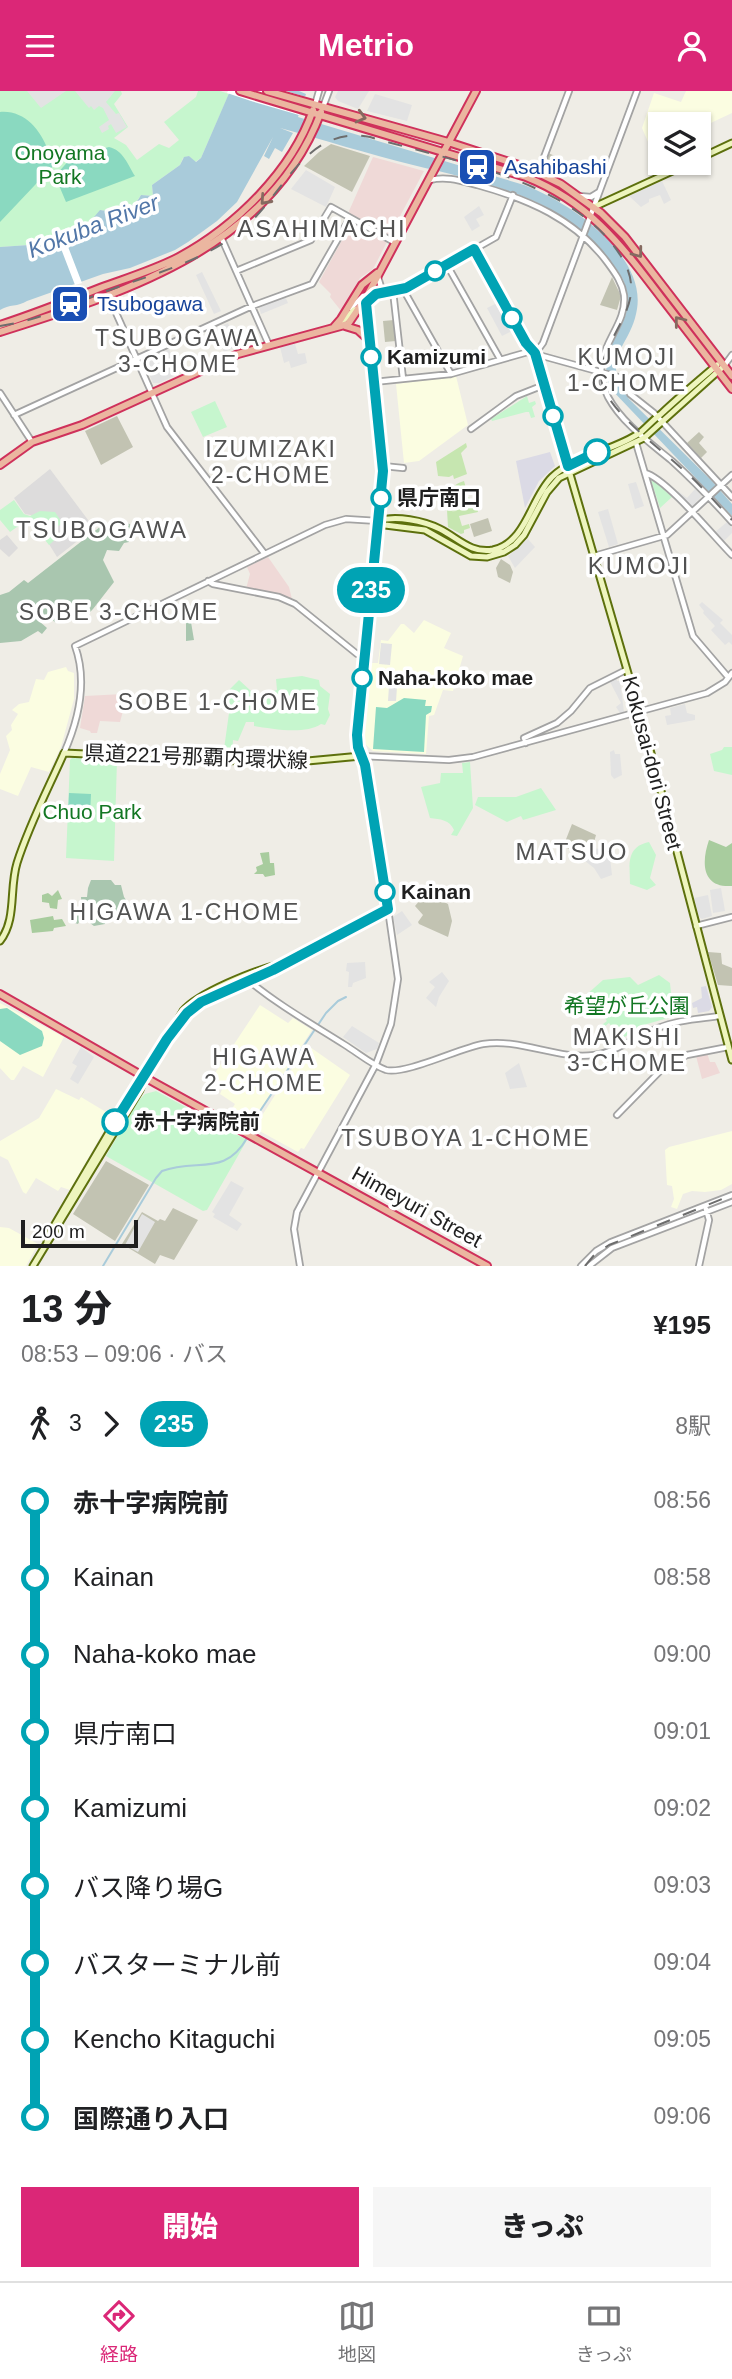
<!DOCTYPE html>
<html lang="ja">
<meta charset="utf-8">
<style>
body{margin:0;font-family:Helvetica,"Noto Sans JP",sans-serif;background:#f6f6f6;color:#202124;height:100vh;display:flex;flex-direction:column;font-size:26px;white-space:nowrap}
*{box-sizing:border-box;margin:0}
p{font-size:23px;color:#757577}
.icon{flex:none;width:38px;height:38px;fill:none;stroke:currentColor;stroke-width:2;stroke-linecap:round;stroke-linejoin:round}
.map{position:relative;height:1175px;overflow:hidden}
.drawer{display:flex;flex-direction:column;background:#fff;flex:1}
.drawer>*{flex:none}
.badge{padding:0 14px;border-radius:23px;font-size:24px;line-height:46px}
.buttons{position:absolute;left:648px;top:21px;display:grid;gap:14px}
.buttons a{display:grid;place-items:center;width:63px;height:63px;border-radius:0px;background:#fff;box-shadow:0 2px 5px #0004;font-size:35px}
.scale{position:absolute;left:21px;bottom:18px;width:117px;box-sizing:border-box;padding-left:7px;border:4px solid #1f1f1f;border-top:0;font-size:19px;line-height:24px;white-space:nowrap;color:#1f1f1f;-webkit-text-stroke:5px #fff;paint-order:stroke}
.map>.badge{position:absolute;translate:-50% -50%;box-shadow:0 0 0 4px #fff}
.legs{display:flex;align-items:center;gap:10px;height:77px;padding:0 21px;font-size:23px}
.legs p{margin-inline-start:auto}
.summary{display:flex;align-items:center;justify-content:space-between;height:119px;padding:0 21px}
h1{font-size:38px;font-weight:800;line-height:52px}
.cta{display:flex;gap:14px;margin-top:auto;padding:14px 21px}
.cta a{flex:1;height:80px;border-radius:0px;background:#db2777;color:#fff;font-size:28px;font-weight:800;line-height:80px;text-align:center}
.cta a+a{background:#f6f6f6;color:#202124}
ul{padding:0 21px;list-style:none}
li{display:flex;align-items:center;gap:24px;height:77px;font-size:26px}
li i{display:grid;place-items:center;width:10px;height:100%;margin:0 9px;background:currentColor}
li i::after{content:'';width:18px;height:18px;margin:-9px;border:5px solid;border-radius:50%;background:#fff}
li p{margin-inline-start:auto}
li:first-child i{background:linear-gradient(#0000 50%,currentColor 0)}
li:last-child i{background:linear-gradient(currentColor 50%,#0000 0)}
header{display:flex;justify-content:space-between;align-items:center;height:91px;padding:0 21px;background:#db2777;color:#fff;font-size:32px;font-weight:800}
.dock{display:flex;justify-content:space-around;align-items:center;height:98px;border-top:2px solid #e0e0e0;background:#fff;font-size:19px;color:#757577}
.dock a{display:grid;justify-items:center;gap:4px}
.dock .current{color:#db2777}
.map>svg:first-child{display:block}
</style>
<header><svg class="icon" aria-label="menu" viewBox="0 0 24 24"><path d="M4 6h16M4 12h16M4 18h16"/></svg>Metrio<svg class="icon" aria-label="person" viewBox="0 0 24 24"><circle cx="12" cy="8" r="4"/><path d="M4 21q1-7 8-7t8 7"/></svg></header>
<div class="map">
<svg width="732" height="1175" viewBox="0 0 732 1175">
<rect width="100%" height="100%" fill="#efede6"/>
<path fill="#dddcdc" d="M50 378 94 437 57 466 31 424 25 423 14 407Z
M7 444 18 457 9 466 0 458V449Z"/>
<path fill="#efd9d7" d="M373 66 424 80 390 144 387 145 350 124 349 120Z
M352 131 387 151 373 178 360 187 342 221 330 206 331 203 319 191Z
M268 466 289 496 292 508 246 498 250 483 247 476Z
M124 603 126 609 120 631 100 630 97 642H91L90 640 80 637 85 605Z
M707 962 710 971H715L720 982 702 988 696 965Z"/>
<path fill="#fbfde1" d="M686 0H732V22L698 38V33H660V56L652 60 642 37 654 2 681 11Z
M456 285 468 334 419 370 404 372 396 293Z
M424 529 451 542 444 557 463 565 453 600 443 599 434 624 429 625 426 663 373 660 365 653 362 644 370 572H378L381 549 388 550 401 533H404L414 542Z
M66 576 68 580 74 582V608L61 656 49 681 31 676 18 705 0 698V683L10 659 6 645 12 639 11 634 18 623 12 619 19 613 29 611 36 588 44 589 48 581Z
M0 912 64 946 43 986 23 975 14 989H11L0 977Z
M260 914 288 932 293 927 312 939 249 1036 228 1024 235 1013 220 1003 223 996 211 988Z
M307 954 350 984 304 1058 301 1057 298 1061 254 1037Z
M56 998 79 1009 81 1006 111 1024V1027L70 1099 61 1096 58 1100 36 1087 26 1103 23 1101 8 1069 0 1065V1050L39 1027Z
M732 1040V1093L721 1099 705 1101 692 1100 683 1103 677 1118 671 1116 674 1108 672 1095 667 1094 665 1059 669 1056Z
M0 1136 9 1137 38 1153 26 1175H0Z"/>
<path fill="#c2c3b2" d="M331 53 370 65 352 101 304 75 319 61Z
M548 62 560 67 553 81 543 75Z
M612 186 621 205 617 219 600 214Z
M394 229 396 250 385 251 383 230Z
M117 325 133 356 101 374 85 340Z
M699 341 704 346 699 352 707 361 701 367 687 352Z
M488 427 492 440 474 446 470 433Z
M501 468 510 474 513 481 510 492 498 486 496 477Z
M572 733 596 744 593 755 582 754 569 758 563 756Z
M421 799 448 813 452 830 448 846 419 833 418 831 423 824 415 815 421 808 416 803Z
M708 861 721 862 722 873 732 877V895L718 894Z
M106 1070 149 1094 115 1150 73 1123Z
M173 1117 198 1129 174 1169 160 1164 155 1173 122 1153 142 1121 158 1130 160 1128 165 1130Z"/>
<path fill="#c6e6b0" d="M466 352 467 356 461 362 467 383 454 388 453 384 449 386 438 385 436 371Z
M464 390 466 397 461 398 462 401 456 400 458 409 463 405 464 407 469 406 471 414 476 413 478 421 459 425 462 435 469 433 470 437 464 439V442L461 443 448 436 447 419 456 421 447 418C448 403 448 395 464 390Z"/>
<path fill="#a8cc9e" d="M709 749 726 756 732 752V795C702 797 701 772 709 749Z
M269 761 270 772H274L275 784 265 786 263 783H254L257 780 256 776 263 773 260 762Z
M58 799 62 808 58 809 57 818 50 817 49 812 42 811V804L48 802 52 805Z
M53 825 54 829 62 828 66 835 54 837 53 840 32 842 30 829Z"/>
<path fill="#a9c6af" d="M105 432 114 443 125 432 130 433 129 451 124 452 119 460 107 459 103 469 114 491 93 518 90 521 85 518 80 523 73 521 68 525 70 528 67 531 59 528 56 532 45 523 39 530 47 537 42 543 38 540 21 550 0 552V504L9 501 24 489 28 492Z
M188 513 194 549 186 550V528L182 515Z
M91 789H111L115 794H121L124 806 131 816 122 827H114L113 823 106 824 105 833 94 835 86 829H80L78 833 72 831 70 822H82L81 806H87L88 797Z"/>
<path fill="#c6f6ce" d="M0 0H121L122 3 114 13 128 36 114 47 126 54 137 69 159 53 169 57 179 49 164 31 196 6 198 0H220L229 3 201 67 195 71 189 65 183 67 180 74 152 94 153 105 141 104C134 117 116 125 102 119L89 132 29 154 0 156Z
M527 305 529 312 535 310 536 313 532 316 535 326 531 327 529 321H526L492 330 491 328Z
M215 310 227 336 203 346 191 321Z
M652 388 672 406 660 417 651 389Z
M14 409 24 423 30 425 40 420 55 421 61 430V433L54 438 59 445 49 454 28 428 10 441 0 429V419Z
M302 585 319 589 320 595 330 603 328 618 330 624 325 634 321 633C305 644 273 638 254 635V631H246L238 650 233 649 232 666 223 665 230 615 227 614 229 609 227 606 230 598 239 589 261 609 269 601 277 599 276 588Z
M724 656H732V684L714 680 710 663 722 659Z
M72 667 117 669 114 770 66 767 70 669Z
M470 671 473 717 457 745 451 744 454 739C450 729 440 728 430 727L421 696 440 692 441 682H463L462 672Z
M541 697 556 719 523 729 521 725 507 731 475 714 478 706H516Z
M649 751 656 764 650 787 656 794 647 799 630 793C630 775 625 756 649 751Z
M659 884 670 892 673 920 668 921V927L647 933 621 948 609 932 600 939 598 937 607 930 588 907 578 915 576 913 603 889 630 886 638 894Z
M156 1000 247 1049 207 1119 203 1120 106 1065 138 1010 145 1003Z"/>
<path fill="#8ad9c0" d="M0 21C24 19 40 38 48 59L57 61 52 76 0 131Z
M109 56C123 59 128 74 135 85L66 111 55 85 72 66Z
M404 607 426 609 425 615H432L431 621 426 624 424 661 373 658 376 616 387 617Z
M69 702 91 703 90 724 68 723Z
M7 917 42 940 44 947 42 955 20 964 0 950V918Z"/>
<path fill="#e3e3e3" d="M27 0H66L41 17Z
M75 0H115L106 11 116 23 119 22 127 36 116 42 111 33 108 35 109 38 102 42 99 36 109 29 103 17 99 15 94 19 91 15 89 17Z
M338 0H369L358 18 338 10 335 6Z
M375 3 412 14 407 30 367 20Z
M306 79 335 96 326 116 291 98Z
M662 90 671 109 664 113 660 104 649 108V111L641 116 629 105Z
M479 115 484 124 476 128 480 135 472 140 464 126Z
M202 181 221 220 214 223 196 184Z
M285 205 288 212 261 223 259 216Z
M497 212 512 240 502 245 487 217Z
M228 232 238 255 224 261 214 238Z
M295 253 298 263 305 262 307 272 291 277 289 270 284 272 280 256Z
M169 258 173 269 168 271 174 285 159 292H153L143 270Z
M452 259 462 277 453 279 450 277 442 264Z
M636 391 644 415 635 418 628 393Z
M695 398 702 405 692 416 675 403 678 400 687 407Z
M608 418 618 453 609 456 598 421Z
M727 431 732 437V442L723 451 714 442Z
M528 448 535 456 515 477 508 465Z
M702 511 723 529 720 532 732 544V554L729 551 725 554 711 539 715 535 703 522 704 520 699 514Z
M381 552 392 553 390 574 379 573Z
M390 580 398 581 396 610H388Z
M617 587V590H620L624 621 620 622 616 616 621 612 609 589Z
M685 613 687 622 695 624V629L667 634 665 625 671 624 670 617Z
M614 659 615 663H620L622 684 614 688 611 684 610 661Z
M583 757 609 758 612 784 601 788 594 777 580 766Z
M721 797 725 820 713 822 710 799Z
M708 804 712 825 702 828 699 826 694 807Z
M402 820 412 834 397 844 393 826Z
M365 871 366 887 353 892 352 896H348L349 881 346 880 347 872Z
M442 881 449 890 439 906 436 916 426 907 435 896 429 891Z
M352 935 379 952 377 958 366 962 343 946Z
M81 956 94 966 78 993 70 988 77 975 72 972Z
M519 972 527 996 510 998 505 982Z
M231 1090 244 1097 229 1124 242 1133 237 1140 213 1126 215 1123 212 1121Z
M142 1123 155 1131 138 1161 125 1154Z"/>
<path fill="#dbdae5" d="M550 361 555 375 539 390 525 417 516 370Z
M706 895 712 916 709 920 698 922 697 916 693 917 692 912 702 907 701 896Z"/>
<path fill="#a9cbda" d="M230 0H299L306 3 298 26 524 94C568 110 646 163 637 218 631 257 598 265 629 308L711 389 732 413V425L610 297C593 251 641 235 624 191 620 181 612 173 606 165 560 106 483 91 413 74 368 63 324 49 280 37L293 42 282 61 275 57 269 68 264 65 273 46 237 111 217 130 188 151 175 159 130 177 103 183 27 210C18 216 9 213 0 219V156L29 154 89 132 100 119C114 122 134 119 141 104L153 105 152 94 180 74 184 66 189 65 196 71 201 67Z"/>
<path fill="#fff" d="M228 0H286L306 6 299 24 251 10 227 2Z
M62 140 82 192 75 194 55 142Z"/>
<g fill="none" stroke-linecap="round" stroke-linejoin="round">
<path stroke="#a9cbda" stroke-width="2" d="M250 1042 260 1020 326 922 338 910 346 906
M103 1175 156 1087 162 1080C197 1067 225 1086 247 1047"/>
<defs>
<path id="tertiary" d="M315 14 319 0
M323 16 329 0
M538 82 569 0
M430 89C447 85 461 90 477 94 528 108 575 128 607 171 615 182 622 191 624 204 628 240 585 260 608 306 622 332 649 351 672 370 693 389 713 410 732 431
M580 105 591 106 599 101
M221 146 269 254
M447 174 500 268
M236 180 311 149 331 116 394 151
M378 186 381 196 388 200
M403 198 451 283
M393 200 403 288
M108 204 167 336 264 462
M351 217 363 205 406 197 496 146 513 104
M535 263 543 252 637 0
M724 275 732 264
M374 291 451 283 528 261 622 287 630 303 654 322 732 406
M0 302 32 351
M14 324 252 215 312 193 350 127
M471 338 516 305 544 294
M636 352 693 545 728 586
M383 375 403 377
M645 382C666 387 715 447 732 464
M594 465 667 444 732 384
M208 490 213 493 279 506 295 513 357 563 364 565
M526 652 524 647 557 632 571 620 590 597 626 579
M64 662C79 628 88 591 75 555L325 434 346 428 378 430
M361 665 449 669 473 666 707 602 725 591 732 582
M696 835 732 826
M248 889C278 914 312 933 345 954 358 962 372 974 386 979 405 984 460 957 483 953 521 947 557 969 594 964 617 961 636 945 658 937 677 929 699 928 720 925
M617 1024 664 976 687 964 728 956
M300 1175 294 1138 297 1121 376 973 391 933 398 888 388 818
M581 1175 596 1160 611 1151 732 1104
M589 1175 612 1157 732 1111
M699 1175 709 1129 706 1118"/>
<path id="secondary" d="M698 68 732 52
M594 116 690 72
M474 158 526 252 535 263 648 651 732 969
M340 233 354 219 359 218
M378 430 385 434 425 439 471 465 487 466 504 461 515 454 524 444 547 401 559 387 644 347 724 275
M378 430C396 424 424 430 440 438 458 447 471 463 493 459 527 451 530 408 552 386 576 363 615 360 641 341 648 335 654 328 661 323 679 306 698 290 717 274
M0 850C17 828 9 798 17 772 29 734 48 698 64 662L286 672 361 665
M167 948 187 922 200 911 316 858 388 818 364 674 358 656 357 644 383 380 366 222
M47 1151 48 1145 135 997 143 989
M33 1175 140 999 145 986 183 920C198 902 255 879 278 874"/>
<path id="trunk" d="M240 0 526 86C589 111 621 154 660 205 684 236 708 267 732 298
M267 0 448 51 528 77 561 93 601 122 625 146 732 285
M363 214 366 226
M0 234C34 223 67 210 100 197 127 187 154 179 179 166 236 135 292 80 313 19
M345 235 358 239 369 249
M334 236 341 228 362 194 377 182
M0 241C126 201 270 157 321 21
M0 374 32 351 82 334 238 263 348 233 367 205 476 0
M0 903 155 992 487 1175"/>
</defs>
<use href="#tertiary" stroke="#a3a3a3" stroke-width="8"/>
<use href="#secondary" stroke="#5d700d" stroke-width="9"/>
<use href="#trunk" stroke="#cf315b" stroke-width="10"/>
<use href="#tertiary" stroke="#fff" stroke-width="4.5"/>
<use href="#secondary" stroke="#eef5be" stroke-width="5"/>
<use href="#trunk" stroke="#ebb6a0" stroke-width="6"/>
<path stroke="#6d6d6d" stroke-width="2" stroke-dasharray="14 14" stroke-linecap="butt" d="M0 235C37 230 72 213 107 200 155 182 203 171 243 138 285 103 305 34 370 46 448 69 555 86 610 150 622 165 633 182 631 202 628 233 592 266 603 296 615 325 657 355 680 376 699 392 715 411 732 429
M585 1175 595 1163 609 1154 732 1104"/>
</g>
<defs><path id="oneway-chevron" d="M-2-3.5L2.5 0L-2 3.5" fill="none" stroke-width="1.6" stroke-linecap="round" stroke-linejoin="round" transform="scale(1.75)"/></defs>
<g stroke="#856a60">
<use href="#oneway-chevron" transform="translate(361 26) rotate(15)"/>
<use href="#oneway-chevron" transform="translate(265 109) rotate(132)"/>
<use href="#oneway-chevron" transform="translate(638 162) rotate(53)"/>
<use href="#oneway-chevron" transform="translate(679 230) rotate(-128)"/>
</g>
<g fill="none" stroke-linecap="round" stroke-linejoin="round">
<defs>
<path id="line-1" d="M115 1031 167 948 187 922 201 911 273 879 388 818 365 674 358 656 357 644 383 380 366 212 376 203 406 197 474 158 526 252 535 262 568 375 597 361"/>
</defs>
<use href="#line-1" stroke="#fff" stroke-width="16"/>
<use href="#line-1" stroke="#00a3b4" stroke-width="10"/>
</g>
<defs>
<symbol id="station-square" viewBox="-11 -11 22 22"><rect x="-9" y="-9" width="18" height="18" rx="4" fill="#1a4fb4" stroke="#fff"/><path d="M-3-6H3Q5-6 5-4V2Q5 4 3 4L4.5 6H3L1.5 4h-3L-3 6H-4.5L-3 4Q-5 4-5 2V-4Q-5-6-3-6ZM-3.5-4v3h7v-3ZM-3.5 1v1.5H-2V1ZM2 1v1.5H3.5V1Z" fill="#fff"/></symbol>
</defs>
<g fill-rule="evenodd">
<use href="#station-square" x="455" y="54" width="44" height="44"/>
<use href="#station-square" x="48" y="191" width="44" height="44"/>
</g>
<g fill="#fff" stroke="#00a3b4" stroke-width="3.5">
<circle cx="435" cy="180" r="9"/>
<circle cx="512" cy="227" r="9"/>
<circle cx="371" cy="266" r="9"/>
<circle cx="553" cy="325" r="9"/>
<circle cx="597" cy="361" r="12"/>
<circle cx="381" cy="407" r="9"/>
<circle cx="362" cy="587" r="9"/>
<circle cx="385" cy="801" r="9"/>
<circle cx="115" cy="1031" r="12"/>
</g>
<g text-anchor="middle" stroke-width="7" stroke-linejoin="round" paint-order="stroke">
<g font-size="21" fill="#137723" stroke="#fff">
<text x="60" y="69">Onoyama<tspan x="60" dy="24">Park</tspan></text>
<text x="92" y="728">Chuo Park</text>
<text x="627" y="922">希望が丘公園</text>
</g>
<g font-size="21" fill="#164399" stroke="#fff" text-anchor="start">
<text x="504" y="83">Asahibashi</text>
<text x="97" y="220">Tsubogawa</text>
</g>
<g font-size="21" font-weight="bold" fill="#1f1f1f" stroke="#fff" text-anchor="start">
<text x="387" y="273">Kamizumi</text>
<text x="397" y="414">県庁南口</text>
<text x="378" y="594">Naha-koko mae</text>
<text x="401" y="808">Kainan</text>
<text x="134" y="1038">赤十字病院前</text>
</g>
<g font-size="21" fill="#1f1f1f" stroke="#fff">
<text transform="translate(196 666) rotate(2)" y="7">県道221号那覇内環状線</text>
<text transform="translate(652 672) rotate(75)" y="7">Kokusai-dori Street</text>
<text transform="translate(417 1116) rotate(29)" y="7">Himeyuri Street</text>
</g>
<g font-size="23" font-style="italic" fill="#5277a8" stroke="#fff">
<text transform="translate(93 135) rotate(-21)" y="8">Kokuba River</text>
</g>
<g font-size="23" letter-spacing="2" fill="#525252" stroke="#fff">
<text x="178" y="255">TSUBOGAWA<tspan x="178" dy="26">3-CHOME</tspan></text>
<text x="627" y="274">KUMOJI<tspan x="627" dy="26">1-CHOME</tspan></text>
<text x="271" y="366">IZUMIZAKI<tspan x="271" dy="26">2-CHOME</tspan></text>
<text x="119" y="529">SOBE 3-CHOME</text>
<text x="218" y="619">SOBE 1-CHOME</text>
<text x="185" y="829">HIGAWA 1-CHOME</text>
<text x="627" y="954">MAKISHI<tspan x="627" dy="26">3-CHOME</tspan></text>
<text x="264" y="974">HIGAWA<tspan x="264" dy="26">2-CHOME</tspan></text>
<text x="466" y="1055">TSUBOYA 1-CHOME</text>
</g>
<g font-size="24" letter-spacing="2" fill="#525252" stroke="#fff">
<text x="322" y="146">ASAHIMACHI</text>
<text x="102" y="447">TSUBOGAWA</text>
<text x="639" y="483">KUMOJI</text>
<text x="572" y="769">MATSUO</text>
</g>
</g>
</svg>
<div class="buttons">
<a><svg class="icon" aria-label="layers" viewBox="0 0 24 24"><path d="M12 4l9 5-9 5-9-5zM3 14l9 5 9-5"/></svg></a>
</div>
<div class="scale">200 m</div>
<b class="badge" style="left:371px;top:499px;background:#00a3b4;color:#fff">235</b>
</div>
<section class="drawer">
<div class="summary"><div><h1>13 分</h1><p>08:53 – 09:06 · バス</p></div><b>¥195</b></div>
<div class="legs"><svg class="icon" aria-label="walk" viewBox="0 0 24 24"><circle cx="13" cy="4" r="2"/><path d="M13 8l-2 6 4 7M11 14l-3 7M7 12l3-4h3l4 4"/></svg>3<svg class="icon" aria-label="forward" viewBox="0 0 24 24"><path d="M9 5l7 7-7 7"/></svg><b class="badge" style="background:#00a3b4;color:#fff">235</b><p>8駅</p></div>
<ul>
<li><i style="color:#00a3b4"></i><b>赤十字病院前</b><p>08:56</p></li>
<li><i style="color:#00a3b4"></i><span>Kainan</span><p>08:58</p></li>
<li><i style="color:#00a3b4"></i><span>Naha-koko mae</span><p>09:00</p></li>
<li><i style="color:#00a3b4"></i><span>県庁南口</span><p>09:01</p></li>
<li><i style="color:#00a3b4"></i><span>Kamizumi</span><p>09:02</p></li>
<li><i style="color:#00a3b4"></i><span>バス降り場G</span><p>09:03</p></li>
<li><i style="color:#00a3b4"></i><span>バスターミナル前</span><p>09:04</p></li>
<li><i style="color:#00a3b4"></i><span>Kencho Kitaguchi</span><p>09:05</p></li>
<li><i style="color:#00a3b4"></i><b>国際通り入口</b><p>09:06</p></li>
</ul>
<div class="cta"><a>開始</a><a>きっぷ</a></div>
</section>
<nav class="dock">
<a class="current"><svg class="icon" aria-label="directions" viewBox="0 0 24 24"><path d="M12 3l9 9-9 9-9-9zM9 14v-3h6M13 9l2 2-2 2"/></svg>経路</a>
<a><svg class="icon" aria-label="map" viewBox="0 0 24 24"><path d="M3 6l6-2 6 2 6-2v14l-6 2-6-2-6 2zM9 4v14M15 6v14"/></svg>地図</a>
<a><svg class="icon" aria-label="tickets" viewBox="0 0 24 24"><path d="M3 7h18v10H3zM15 7v10"/></svg>きっぷ</a>
</nav>
